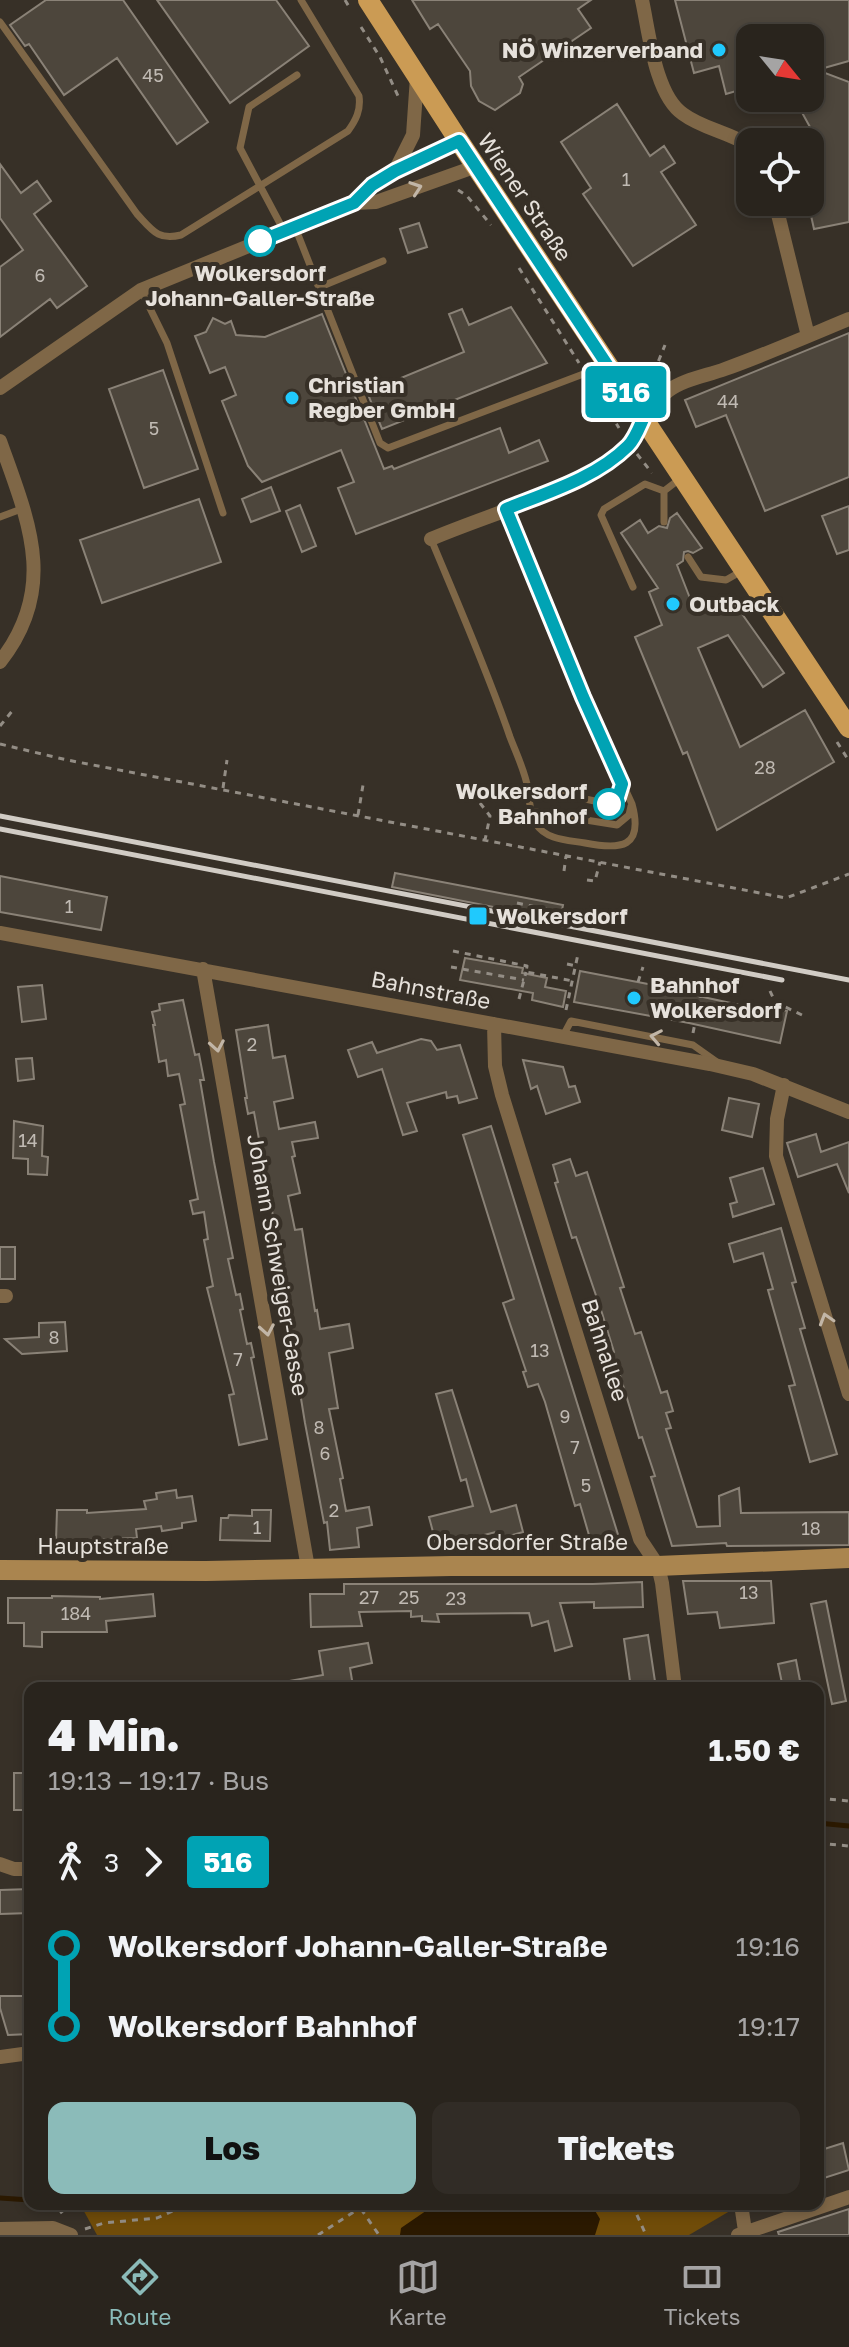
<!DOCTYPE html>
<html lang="de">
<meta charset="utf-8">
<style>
body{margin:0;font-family:"Golos Text",sans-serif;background:#312c26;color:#f1f3f6;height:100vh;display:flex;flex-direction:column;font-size:30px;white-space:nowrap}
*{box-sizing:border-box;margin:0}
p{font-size:26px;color:#a5a4a4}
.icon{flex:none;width:44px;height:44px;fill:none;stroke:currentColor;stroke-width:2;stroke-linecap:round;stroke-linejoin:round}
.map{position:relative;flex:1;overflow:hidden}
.side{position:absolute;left:24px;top:1682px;width:800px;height:528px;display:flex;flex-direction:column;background:#29241d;border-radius:16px;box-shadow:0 4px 12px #0003,0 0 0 2px #45413b}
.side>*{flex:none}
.badge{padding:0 16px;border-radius:6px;font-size:28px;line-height:52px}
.needle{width:52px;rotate:120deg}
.fabs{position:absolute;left:736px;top:24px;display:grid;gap:16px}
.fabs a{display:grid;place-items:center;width:88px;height:88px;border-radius:16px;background:#29241d;box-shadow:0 4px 12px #0003,0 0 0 2px #45413b;font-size:40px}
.map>.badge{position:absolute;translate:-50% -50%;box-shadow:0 0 0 4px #fff}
.legs{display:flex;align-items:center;gap:12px;height:88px;padding:0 24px;font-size:26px}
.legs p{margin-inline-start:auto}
.headline{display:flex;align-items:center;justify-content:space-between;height:136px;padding:0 24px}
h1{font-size:44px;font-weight:800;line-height:60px}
.button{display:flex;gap:16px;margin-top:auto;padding:16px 24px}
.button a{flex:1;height:92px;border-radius:16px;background:#8bbbb9;color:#111;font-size:32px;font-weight:800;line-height:92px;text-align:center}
.button a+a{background:#312c26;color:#f1f3f6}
ul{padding:0 24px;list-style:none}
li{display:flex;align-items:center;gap:28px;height:80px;font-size:30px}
li i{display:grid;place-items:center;width:12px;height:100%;margin:0 10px;background:currentColor}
li i::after{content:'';width:20px;height:20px;margin:-10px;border:6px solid;border-radius:50%;background:#29241d}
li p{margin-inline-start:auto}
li:first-child i{background:linear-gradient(#0000 50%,currentColor 0)}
li:last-child i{background:linear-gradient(currentColor 50%,#0000 0)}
.tabs{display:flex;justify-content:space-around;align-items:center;height:112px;border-top:2px solid #45413b;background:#29241d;font-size:22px;color:#a5a4a4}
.tabs a{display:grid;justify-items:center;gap:4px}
.tabs .active{color:#8bbbb9}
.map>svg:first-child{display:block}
</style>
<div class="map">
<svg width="849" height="2235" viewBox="0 0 849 2235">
<rect width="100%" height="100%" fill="#373027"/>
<path fill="#704c09" d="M80 2204H734L735 2208 689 2235H97Z"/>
<path fill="#2b1900" d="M436 2204H591L600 2219 595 2235H400L401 2228Z"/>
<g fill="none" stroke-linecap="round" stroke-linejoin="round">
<path stroke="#2b1900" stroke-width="5" d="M818 1823 849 1826
M0 2198 30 2200"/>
</g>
<path fill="#4d463c" stroke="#8a8277" stroke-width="2" d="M46 0H123L208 122 177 144 117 58 64 95 29 44 25 46 10 25Z
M157 0H276L309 46 230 103Z
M412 0H591L578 9 591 28 519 77 523 84 520 93 495 110 479 101 471 86 470 71 438 24 430 29Z
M675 0H849V61L817 70 849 82V222L814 229 808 202 810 142H796L793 130 810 127 794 98H810V38H750V87L726 94 719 66 694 73Z
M617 104 650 156 664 146 675 163 661 172 696 225 633 266 583 194 591 188 561 142Z
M0 164 21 193 37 181 51 201 34 214 87 286 57 308 50 299 0 337V267L23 250 0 218Z
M419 223 427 247 408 253 400 229Z
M511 307 547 363 382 429 367 392 464 352 449 314 462 309 469 325Z
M322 314 384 469 392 466 394 469 500 428 509 453 539 440 548 461 356 534 338 488 354 482 341 450 262 482 248 466 222 401 236 395 225 367 210 373 195 336 206 332 213 318 225 324 231 321 236 335 265 337Z
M849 333V477L765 511 726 415 696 427 685 400Z
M163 370 198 469 144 488 109 389Z
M271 487 280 511 251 522 242 499Z
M199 499 221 562 102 603 80 540Z
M300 505 316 546 302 552 286 511Z
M849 506V550L837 554 822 516Z
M677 513 702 548 693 553 688 551 684 552 683 561 677 565 695 611 730 597 784 673 763 687 728 635 698 648 740 747 805 710 834 762 717 830 687 752 683 754 635 637 662 625 649 592 658 588 621 533 640 520 648 533 659 526 667 528 670 518Z
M395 873 563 905 560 920 392 887Z
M0 876 107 897 101 930 0 912Z
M465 958 523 968 522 973 547 978 545 987 566 991 563 1007 532 1000 533 993 460 980Z
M580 971 695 993 694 995 763 1010 764 1006 787 1011 780 1043 689 1023 574 1002Z
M42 985 46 1019 22 1022 18 987Z
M183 1000 195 1055 199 1054 204 1080H200L214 1162 233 1258 228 1259 236 1295 240 1294 243 1309 240 1310 247 1344 251 1343 254 1357 251 1358 267 1439 239 1445 229 1395 234 1394 207 1288 213 1286 204 1240 208 1239 204 1212 193 1214 190 1201 198 1199 180 1105 185 1104 179 1074 168 1076 166 1060 159 1062 153 1025H155L152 1012 160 1010 159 1004Z
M268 1025 273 1058 285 1056 293 1098 274 1102 279 1129 315 1122 317 1132 318 1138 292 1142 295 1156 292 1157 300 1193 288 1196 295 1230 302 1229 315 1311 317 1310 320 1329 349 1324 353 1348 329 1353 338 1408 329 1409 343 1478 340 1479 346 1511 369 1507 372 1525 357 1528 359 1547 330 1550 327 1522 324 1523 305 1423 283 1288 286 1287 254 1112 248 1114 245 1098H247L236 1030Z
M421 1039 431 1041 437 1050 460 1045 477 1098 459 1103 457 1096 447 1098 446 1092 407 1103 417 1131 403 1135 382 1069 358 1077 348 1050 372 1042 377 1053Z
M32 1058 34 1079 18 1081 16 1059Z
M523 1060 563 1067 569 1087 575 1086 580 1102 546 1114 537 1086 531 1089Z
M729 1098 759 1104 752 1137 722 1130Z
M14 1121 43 1126 42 1156 48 1157 47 1175 28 1174V1159L13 1158Z
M491 1126 620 1541 593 1549 580 1504 575 1506 545 1402 538 1384 528 1387 523 1372 526 1371 503 1303 514 1299 463 1135Z
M816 1134 821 1152 849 1142V1193L837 1164 798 1177 787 1143Z
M570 1159 576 1176 587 1172 624 1287 620 1288 635 1334 641 1332 661 1393 667 1391 673 1411 666 1413 671 1428 666 1429 697 1527 720 1526 719 1496 739 1488 741 1513 849 1512V1545L727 1546 726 1543 672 1546 651 1477 655 1476 642 1437 639 1438 619 1372 616 1373 610 1354 614 1352 602 1313 576 1237 572 1238 555 1183 558 1182 553 1165Z
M763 1168 774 1204 733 1217 730 1204 737 1202 730 1178Z
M781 1228 796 1282 792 1283 805 1328 800 1329 837 1454 810 1462 789 1386 795 1385 768 1290 773 1289 763 1253 734 1262 729 1244Z
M0 1247H15V1279H0Z
M65 1322 67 1351 22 1354 5 1339 39 1337V1323Z
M452 1390 491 1512 516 1505 523 1532 498 1539 496 1532 437 1547 429 1517 473 1506 466 1479 461 1481 436 1394Z
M176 1490 177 1498 192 1496 196 1521 182 1523V1528L162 1531 161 1526 136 1529 137 1538 56 1541 57 1510H87V1513L146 1509 144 1501 157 1499 156 1493Z
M252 1510H271L270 1541 220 1540 221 1518H228L229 1515 252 1516Z
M683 1581H771L774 1623 720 1628 717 1612 688 1614Z
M642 1582 643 1607 594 1608V1602L560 1603 572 1646 555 1651 548 1621 532 1626 529 1613 437 1614 439 1622 422 1621V1616L411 1617V1611L359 1612 362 1626 311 1627 310 1594H344V1584H593Z
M153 1594 155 1616 106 1621 107 1632H42V1647L24 1646V1623H8V1598H52V1596L100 1597V1599Z
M826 1601 846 1701 832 1704 811 1604Z
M648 1635 656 1688H631L624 1639Z
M368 1643 372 1663 350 1668 353 1686 346 1688H290L289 1681 323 1675 319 1651Z
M796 1660 801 1686 783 1688 778 1664Z
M14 1773H30V1810H14Z
M30 1889V1913L0 1914V1890Z
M0 1996H30V2034L8 2035 0 2008Z
M843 2143 849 2170 818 2180V2151Z
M849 2209V2235H779L778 2232Z"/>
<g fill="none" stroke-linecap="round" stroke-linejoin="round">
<path stroke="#938d85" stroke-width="3" stroke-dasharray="6 6" stroke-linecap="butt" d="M345 0 351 10
M361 27 380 57 399 98
M458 190 467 196 491 225
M519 268 579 363
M643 377 654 372 665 345
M591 383 619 428
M637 454 652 473
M0 726 13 710
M837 742 849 761
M0 744 67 760 786 898 849 874
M223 788 227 760
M480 803 490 816 485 840
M358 815 363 785
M564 871 566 856
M587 880 595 881 600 862
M517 903 554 911
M453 951 527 966 526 972 573 981
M567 964 576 966
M451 967 524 980
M638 982 643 967
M770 991 775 1002 804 1016
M519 999 526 972
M566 1010 578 954
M693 1033 704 978
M818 1798 849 1801
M818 1843 849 1846
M632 2204 646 2235
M361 2209 379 2235
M60 2213 69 2206 77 2204
M85 2229 104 2223 157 2218 188 2204
M318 2235 366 2204"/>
<path stroke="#7f6747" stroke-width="7" d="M0 22 137 214C152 230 158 241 181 235L348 131C356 120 361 110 359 96L301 0
M295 227 380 443 388 448 586 373 602 360
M284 231 240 148 249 107 297 75
M320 287 383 261
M141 290 167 343 223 513
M0 517 24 508
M664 522V491L681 478
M431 539C458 604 487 670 510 737 516 753 525 771 528 789 530 801 529 812 536 824 546 840 568 840 585 843 621 850 644 848 632 804L583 697 506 509
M688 557 701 577 726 580 740 572
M633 587 601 515 604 509 645 484 664 491
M528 787 609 804 618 797 622 784
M530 811 617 825 629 815 631 806
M563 1036 571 1021 693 1045 717 1062"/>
<path stroke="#7f6747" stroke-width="14" d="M642 0C649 32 655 95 683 114 703 129 729 132 750 146
M395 171 413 135 417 77
M775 202 808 336
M354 203C384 173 421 158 459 141
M0 388 141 290 354 203 376 202 477 166
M0 441C28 520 59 587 0 662
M431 539C492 513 561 496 615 457 638 440 644 408 668 391 684 379 706 376 725 369 767 354 808 336 849 319
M0 933 710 1064 753 1074 849 1112
M203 969 308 1568
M494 1024 495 1066 502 1095 640 1539 658 1566 662 1583 675 1688
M784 1085 777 1119 776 1156 849 1394
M0 1296H6
M0 1864 14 1869H30
M0 2057 30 2053
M741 2204 745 2231
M0 2229 53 2228 71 2235
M738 2235 849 2197"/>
<path stroke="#aa854f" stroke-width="20" d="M0 1570 206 1571 451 1566H658L849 1558"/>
<path stroke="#cb9b54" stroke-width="20" d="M368 0 459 141 849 728"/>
<path stroke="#d1ccc5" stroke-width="5" d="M0 816 849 980
M0 829 782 980"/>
</g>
<defs><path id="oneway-chevron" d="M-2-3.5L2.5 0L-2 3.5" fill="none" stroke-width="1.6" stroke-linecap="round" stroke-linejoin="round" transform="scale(2)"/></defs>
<g stroke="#c2b6a7">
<use href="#oneway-chevron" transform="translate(416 188) rotate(-19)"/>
<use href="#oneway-chevron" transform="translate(656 1037) rotate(-169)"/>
<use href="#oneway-chevron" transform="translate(217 1046) rotate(80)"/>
<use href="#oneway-chevron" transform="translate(826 1319) rotate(-107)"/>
<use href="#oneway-chevron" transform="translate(267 1330) rotate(80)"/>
</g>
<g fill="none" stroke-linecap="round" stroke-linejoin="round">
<defs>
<path id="line-1" d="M260 241 354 203 372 185 395 171 459 141 643 419C639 428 635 439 628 446 596 478 546 493 506 509L583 697 622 784 618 797 609 804"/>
</defs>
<use href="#line-1" stroke="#fff" stroke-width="18"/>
<use href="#line-1" stroke="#00a3b4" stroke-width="12"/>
</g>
<g fill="#20c9fd" stroke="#373027" stroke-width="3">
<circle cx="719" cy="50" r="8"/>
<circle cx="292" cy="398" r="8"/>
<circle cx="673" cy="604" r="8"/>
<rect x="468" y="906" width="20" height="20" rx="4"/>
<circle cx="634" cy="998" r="8"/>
</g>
<g fill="#fff" stroke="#00a3b4" stroke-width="4">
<circle cx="260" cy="241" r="14"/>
<circle cx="609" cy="804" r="14"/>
</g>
<g text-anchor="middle" stroke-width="8" stroke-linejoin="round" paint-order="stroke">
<g font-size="18" fill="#c0bab3">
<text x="153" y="82">45</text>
<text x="626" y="186">1</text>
<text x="40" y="282">6</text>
<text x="728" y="408">44</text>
<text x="154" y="435">5</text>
<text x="765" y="774">28</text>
<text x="69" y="913">1</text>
<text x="252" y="1051">2</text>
<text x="28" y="1147">14</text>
<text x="54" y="1344">8</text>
<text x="540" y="1357">13</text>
<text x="238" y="1366">7</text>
<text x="565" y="1423">9</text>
<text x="319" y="1434">8</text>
<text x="575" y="1454">7</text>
<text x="325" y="1460">6</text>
<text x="586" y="1492">5</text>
<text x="334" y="1517">2</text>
<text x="257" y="1534">1</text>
<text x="811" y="1535">18</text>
<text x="749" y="1599">13</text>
<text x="369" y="1604">27</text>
<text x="409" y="1604">25</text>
<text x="456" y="1605">23</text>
<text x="76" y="1620">184</text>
</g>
<g font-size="22" font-weight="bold" fill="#e6e1db" stroke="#373027" text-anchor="start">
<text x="703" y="58" text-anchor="end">NÖ Winzerverband</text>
<text x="308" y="393">Christian<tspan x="308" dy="25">Regber GmbH</tspan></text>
<text x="689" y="612">Outback</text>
<text x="496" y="924">Wolkersdorf</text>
<text x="650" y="993">Bahnhof<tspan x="650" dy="25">Wolkersdorf</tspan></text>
</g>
<g font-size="22" fill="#e6e1db" stroke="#373027">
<text transform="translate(525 197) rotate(56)" y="8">Wiener Straße</text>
<text transform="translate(431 990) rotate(11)" y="8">Bahnstraße</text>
<text transform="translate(278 1265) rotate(80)" y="8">Johann Schweiger-Gasse</text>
<text transform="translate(605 1350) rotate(72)" y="8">Bahnallee</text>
<text x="527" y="1550">Obersdorfer Straße</text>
<text x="103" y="1554">Hauptstraße</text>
</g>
<g font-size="22" font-weight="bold" fill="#e6e1db" stroke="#373027">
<text x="260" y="281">Wolkersdorf<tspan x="260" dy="25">Johann-Galler-Straße</tspan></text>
<text x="587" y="799" text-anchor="end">Wolkersdorf<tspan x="587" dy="25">Bahnhof</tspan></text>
</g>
</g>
</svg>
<div class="fabs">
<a><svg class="needle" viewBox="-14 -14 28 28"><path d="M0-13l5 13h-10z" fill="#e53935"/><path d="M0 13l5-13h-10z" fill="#a5a4a4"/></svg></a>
<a><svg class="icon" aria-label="locate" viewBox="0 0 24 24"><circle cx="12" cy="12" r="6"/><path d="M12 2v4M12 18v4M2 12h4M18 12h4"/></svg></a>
</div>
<b class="badge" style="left:626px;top:392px;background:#00a3b4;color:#fff">516</b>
<section class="side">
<div class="headline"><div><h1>4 Min.</h1><p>19:13 – 19:17 · Bus</p></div><b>1.50 €</b></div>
<div class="legs"><svg class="icon" aria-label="walk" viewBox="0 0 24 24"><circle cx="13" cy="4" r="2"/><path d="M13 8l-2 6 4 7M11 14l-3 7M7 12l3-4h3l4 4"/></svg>3<svg class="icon" aria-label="forward" viewBox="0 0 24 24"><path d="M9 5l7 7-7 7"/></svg><b class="badge" style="background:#00a3b4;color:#fff">516</b></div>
<ul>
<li><i style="color:#00a3b4"></i><b>Wolkersdorf Johann-Galler-Straße</b><p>19:16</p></li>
<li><i style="color:#00a3b4"></i><b>Wolkersdorf Bahnhof</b><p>19:17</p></li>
</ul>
<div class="button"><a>Los</a><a>Tickets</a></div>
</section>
</div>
<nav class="tabs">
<a class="active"><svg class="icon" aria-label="directions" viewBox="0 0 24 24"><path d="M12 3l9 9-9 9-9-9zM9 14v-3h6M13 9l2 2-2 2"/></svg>Route</a>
<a><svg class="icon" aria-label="map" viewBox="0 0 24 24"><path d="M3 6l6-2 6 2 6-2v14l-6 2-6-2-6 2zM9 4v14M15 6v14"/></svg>Karte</a>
<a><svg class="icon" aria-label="tickets" viewBox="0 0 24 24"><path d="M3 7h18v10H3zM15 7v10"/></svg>Tickets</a>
</nav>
